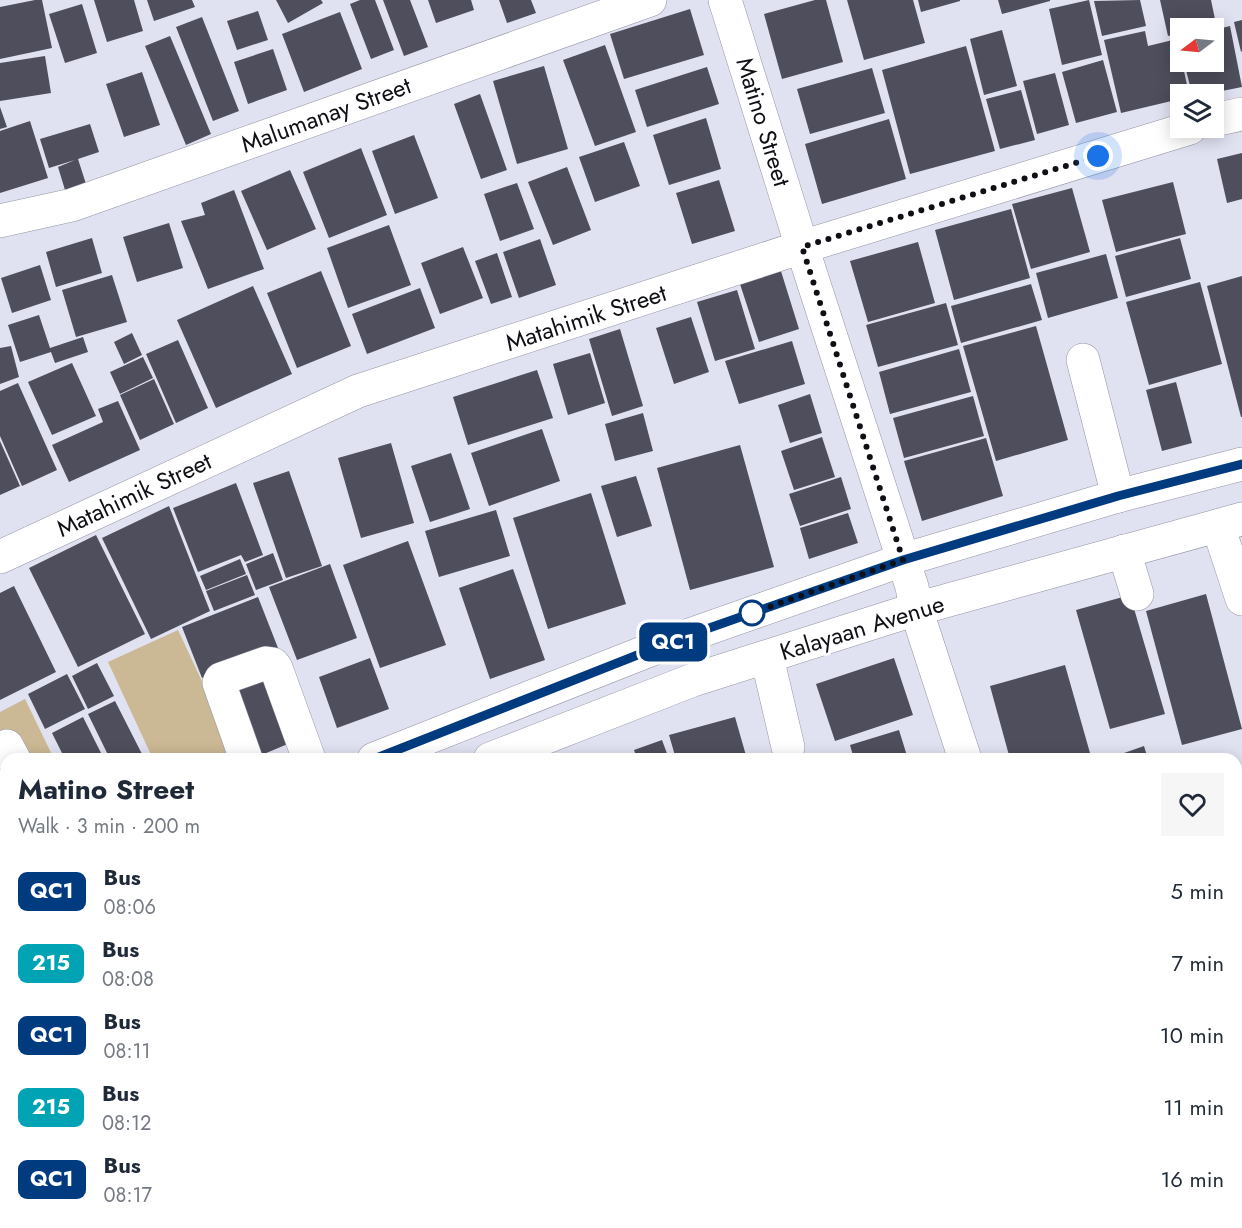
<!DOCTYPE html>
<meta charset="utf-8">
<style>
body{margin:0;font-family:Jost,sans-serif;background:#f6f6f7;color:#1f2937;height:100vh;display:flex;flex-direction:column;font-size:22px;white-space:nowrap}
*{box-sizing:border-box;margin:0}
p{font-size:20px;color:#747a83}
.icon{flex:none;width:33px;height:33px;fill:none;stroke:currentColor;stroke-width:2;stroke-linecap:round;stroke-linejoin:round}
.map{position:relative;flex:1;overflow:hidden}
.sheet{position:absolute;left:0px;top:753px;width:1242px;height:476px;display:flex;flex-direction:column;background:#fff;border-radius:18px 18px 0 0;box-shadow:0 3px 15px #0003}
.sheet>*{flex:none}
.badge{padding:0 12px;border-radius:9px;font-size:21px;line-height:39px}
.needle{width:39px;rotate:254deg}
.fabs{position:absolute;left:1170px;top:18px;display:grid;gap:12px}
.fabs a{display:grid;place-items:center;width:54px;height:54px;border-radius:0px;background:#fff;box-shadow:0 3px 15px #0003;font-size:30px}
.you{position:absolute;width:30px;height:30px;margin:-15px;border:4px solid #fff;border-radius:50%;background:#1a73e8;box-shadow:0 0 0 9px #1a73e833}
.map>.badge{position:absolute;translate:-50% -50%;box-shadow:0 0 0 3px #fff}
.round{display:grid;place-items:center;flex:none;width:63px;height:63px;border-radius:0px;background:#f6f6f7}
.head{display:flex;align-items:center;justify-content:space-between;height:102px;padding:0 18px}
h1{font-size:28px;font-weight:700;line-height:45px}
ul{padding:0;list-style:none}
li{display:flex;align-items:center;gap:18px;height:72px;padding:0 18px}
li div{flex:1}
li b{display:block;font-size:22px}
li em{font-style:normal}
li .badge{min-width:66px;font-weight:700;text-align:center}
.map>svg:first-child{display:block}
</style>
<div class="map">
<svg width="1242" height="1228" viewBox="0 0 1242 1228">
<rect width="100%" height="100%" fill="#e0e1f1"/>
<path fill="#cbb894" d="M178 630 234 750 214 759H153L108 662Z
M25 699 54 759H6V840L0 828V712Z"/>
<path fill="#4e4e5c" d="M35 0H42L52 48 0 59V7Z
M94 0H134L143 31 107 42Z
M147 0H192L195 7 154 21Z
M276 0H321L323 3 288 23Z
M360 0H375L394 50 371 59 350 4Z
M383 0H410L428 47 404 56Z
M428 0H471L474 10 436 23Z
M499 0H531L536 13 507 23Z
M815 0H826L843 62 782 79 764 14Z
M847 0H913L925 43 864 60Z
M918 0H960V1L921 12Z
M998 0H1050V1L1002 14Z
M1089 0 1102 55 1062 65 1049 9Z
M1140 0 1146 26 1102 36 1094 1Z
M1160 0H1211L1216 24 1199 28H1180V33L1168 36Z
M82 4 97 53 65 63 49 14Z
M690 9 704 55 624 79 610 34Z
M258 11 268 40 237 50 227 21Z
M340 12 362 69 304 92 282 34Z
M202 17 239 111 213 121 176 27Z
M1242 20V51L1241 52 1234 22Z
M1230 26 1242 87 1207 94H1192L1184 62H1214V30Z
M1002 30 1017 86 984 95 970 39Z
M1145 31 1148 46 1177 39 1189 94H1180V99L1121 113 1104 40Z
M170 36 211 134 186 145 145 46Z
M605 45 636 132 595 146 563 60Z
M966 46 995 151 910 174 882 70Z
M273 49 287 90 248 104 234 62Z
M45 56 51 93 0 101V63Z
M1103 60 1117 112 1076 123 1062 72Z
M544 66 568 149 517 164 493 81Z
M707 67 719 104 647 127 635 90Z
M872 68 885 113 810 134 797 89Z
M142 72 160 125 124 137 106 84Z
M1055 73 1069 125 1037 134 1023 81Z
M1021 90 1035 140 1000 149 986 99Z
M480 94 507 170 481 179 454 104Z
M0 107 7 127 0 129Z
M706 118 721 169 669 185 653 135Z
M889 119 906 179 822 204 805 144Z
M30 121 48 178 0 193V131Z
M90 124 99 152 78 159 86 184 65 190 58 167 75 160 49 168 40 139Z
M414 135 438 198 395 214 372 151Z
M624 142 640 186 595 202 579 157Z
M361 148 387 215 329 238 303 172Z
M1242 153V199L1227 203 1217 159Z
M567 167 591 230 553 245 528 182Z
M290 170 316 229 267 250 241 191Z
M719 180 735 231 692 244 676 193Z
M1173 182 1186 234 1116 252 1102 200Z
M517 183 534 229 500 241 484 194Z
M1072 188 1090 252 1031 269 1012 204Z
M234 190 264 269 208 289 181 221 205 215 201 203Z
M1011 209 1030 278 954 300 935 230Z
M169 223 183 268 137 282 123 237Z
M389 225 411 285 348 308 327 248Z
M92 238 102 273 56 287 46 252Z
M1180 238 1191 279 1126 297 1115 256Z
M540 239 556 285 519 298 503 252Z
M918 242 935 303 868 322 850 261Z
M463 247 483 298 440 314 421 263Z
M497 253 512 297 491 304 475 261Z
M1106 254 1118 298 1048 318 1036 273Z
M40 265 51 300 12 313 1 278Z
M780 268 799 329 759 342 739 281Z
M321 271 351 346 297 368 267 293Z
M112 275 127 322 76 337 62 290Z
M1242 276V417H1241L1207 286Z
M1200 282 1222 364 1149 385 1126 302Z
M1031 284 1042 320 961 343 951 306Z
M253 286 292 374 216 408 177 320Z
M420 288 435 328 367 354 352 314Z
M737 290 755 349 715 361 697 302Z
M946 303 958 345 878 367 866 325Z
M39 315 50 348 83 337 88 352 55 363 51 352 20 362 8 325Z
M691 317 709 372 674 384 656 328Z
M1036 326 1068 440 996 461 963 346Z
M620 329 643 406 612 416 589 339Z
M132 333 142 355 124 364 114 342Z
M178 340 208 408 176 423 146 354Z
M792 341 805 384 739 404 725 361Z
M11 346 19 377 0 384V348Z
M959 349 971 392 890 414 879 372Z
M590 353 605 403 568 415 553 364Z
M143 357 153 378 120 394 110 372Z
M72 363 96 416 52 435 28 382Z
M537 370 553 418 468 445 453 397Z
M154 379 174 424 140 440 120 395Z
M1176 382 1192 443 1162 451 1146 390Z
M18 383 57 470 22 486 0 436V391Z
M810 394 822 433 790 443 778 405Z
M973 396 984 436 904 458 893 418Z
M118 401 140 450 69 482 52 445 103 422 98 409Z
M643 413 653 451 615 461 605 424Z
M542 429 560 481 489 506 471 453Z
M822 437 835 477 794 490 781 451Z
M986 438 1003 496 922 521 904 461Z
M0 441 20 486 0 495Z
M391 443 414 523 361 538 338 458Z
M740 445 774 567 690 590 657 468Z
M451 453 470 509 430 522 411 466Z
M289 471 322 566 286 578 253 483Z
M636 476 652 526 617 537 601 486Z
M841 477 851 509 800 526 789 494Z
M236 483 263 555 245 562 241 555 198 572 173 508Z
M591 493 626 604 548 629 513 518Z
M169 506 210 611 151 639 102 538Z
M496 510 510 556 439 577 425 531Z
M848 513 858 543 809 559 800 528Z
M96 535 145 634 78 667 29 568Z
M408 541 446 645 380 668 343 565Z
M273 553 283 580 256 590 246 564Z
M240 559 246 574 206 590 200 576Z
M330 564 357 638 297 660 269 587Z
M513 569 545 660 490 679 459 588Z
M247 575 255 595 214 611 206 591Z
M14 586 56 672 0 700V593Z
M1206 594 1242 729 1182 745 1146 611Z
M1130 595 1165 714 1110 729 1076 610Z
M258 597 278 648 202 678 182 627Z
M370 658 389 709 337 728 319 677Z
M894 658 913 715 835 741 816 684Z
M97 663 114 696 88 709 72 676Z
M1065 665 1090 753 1070 759H1010L990 686Z
M267 669 295 741 259 756 230 684Z
M67 674 85 709 45 729 28 694Z
M115 701 143 756 138 759H110L88 714Z
M83 717 104 759H65L52 733Z
M735 717 747 759H676L669 735Z
M899 730 908 759H854L850 745Z
M662 740 669 759H637L634 750Z
M1144 746 1148 759H1107Z
M1237 759 1242 779V807L1236 808Z
M1242 808V833H1241L1236 809Z
M1242 954V1004L1241 1005 1236 985V956Z
M1237 1052 1242 1070V1127L1236 1129Z
M6 1088V1120L0 1110V1092Z
M0 1127 6 1140V1142L0 1145Z
M6 1150V1198L0 1188V1153Z
M1242 1191V1228H1234L1233 1222H1236V1193Z
M6 1205V1218L2 1220 0 1208Z
M4 1222H48L37 1228H33L31 1223 20 1228H7Z
M52 1222H63L68 1228H45Z
M68 1222H98L90 1228H73Z
M99 1222H125L129 1228H102Z
M148 1222H174L162 1228H150Z
M192 1222 211 1227 210 1222 233 1223 218 1228H190Z
M369 1222H390L393 1228H360Z
M402 1222H436L439 1228H405Z
M442 1222H471L474 1228H445Z
M475 1222H516L518 1228H477Z
M533 1222H550V1223L536 1228Z
M610 1222H642V1223L629 1228H613Z
M670 1222H718L721 1228H669L667 1224Z
M729 1222H771L772 1226 766 1228H731Z
M795 1222H850L853 1228H797Z
M875 1222H929L930 1228H876Z
M1151 1222H1223L1224 1228H1153Z"/>
<g fill="none" stroke-linecap="round" stroke-linejoin="round">
<defs>
<path id="minor" d="M725 0 802 247 912 587 916 609 965 759
M1214 120 1242 114
M0 221 72 205 650 0
M1083 360 1118 496
M1218 526 1242 599
M1124 551 1137 594
M0 557 358 391 802 247 1190 128
M767 657 788 747
M7 746 14 759
M246 759 219 683 221 679 266 663 273 664 276 668 309 759
M1236 869 1242 867
M0 1045 6 1042
M1236 1147 1242 1146
M1112 1222 1114 1228
M295 1228 307 1222
M982 1228 998 1222"/>
<path id="major" d="M374 759 678 639 903 560 1118 496 1242 464
M490 759 693 680 916 609 1242 519
M0 936 6 933
M0 987 6 984"/>
</defs>
<use href="#minor" stroke="#9394a3" stroke-width="34"/>
<use href="#major" stroke="#9394a3" stroke-width="34"/>
<use href="#minor" stroke="#fff" stroke-width="33"/>
<use href="#major" stroke="#fff" stroke-width="33"/>
</g>
<g fill="none" stroke-linecap="round" stroke-linejoin="round">
<defs>
<path id="line" d="M374 759 678 639 903 560 1118 496 1242 464"/>
</defs>
<use href="#line" stroke="#fff" stroke-width="14"/>
<use href="#line" stroke="#003b80" stroke-width="9"/>
<path stroke="#0f1015" stroke-width="6" stroke-dasharray="0 10.8" d="M752 613 746 615 903 560 802 247 1098 156"/>
</g>
<circle fill="#fff" stroke="#003b80" stroke-width="3" cx="752" cy="613" r="12"/>
<g text-anchor="middle" stroke-width="6" stroke-linejoin="round" paint-order="stroke">
<g font-size="24" fill="#0f1015" stroke="#fff">
<text transform="translate(326 115) rotate(-20)" y="8">Malumanay Street</text>
<text transform="translate(763 122) rotate(73)" y="8">Matino Street</text>
<text transform="translate(586 318) rotate(-18)" y="8">Matahimik Street</text>
<text transform="translate(134 495) rotate(-25)" y="8">Matahimik Street</text>
<text transform="translate(862 628) rotate(-17)" y="8">Kalayaan Avenue</text>
</g>
</g>
</svg>
<div class="fabs">
<a><svg class="needle" viewBox="-14 -14 28 28"><path d="M0-13l5 13h-10z" fill="#e53935"/><path d="M0 13l5-13h-10z" fill="#747a83"/></svg></a>
<a><svg class="icon" aria-label="layers" viewBox="0 0 24 24"><path d="M12 4l9 5-9 5-9-5zM3 14l9 5 9-5"/></svg></a>
</div>
<div class="you" style="left:1098px;top:156px"></div>
<b class="badge" style="left:673px;top:642px;background:#003b80;color:#fff">QC1</b>
<section class="sheet">
<div class="head"><div><h1>Matino Street</h1><p>Walk · 3 min · 200 m</p></div><a class="round"><svg class="icon" aria-label="heart" viewBox="0 0 24 24"><path d="M12 20l-8-8c-3-5 5-10 8-4 3-6 11-1 8 4z"/></svg></a></div>
<ul>
<li><span class="badge" style="background:#003b80;color:#fff">QC1</span><div><b>Bus</b><p>08:06</p></div><em>5 min</em></li>
<li><span class="badge" style="background:#00a3b4;color:#fff">215</span><div><b>Bus</b><p>08:08</p></div><em>7 min</em></li>
<li><span class="badge" style="background:#003b80;color:#fff">QC1</span><div><b>Bus</b><p>08:11</p></div><em>10 min</em></li>
<li><span class="badge" style="background:#00a3b4;color:#fff">215</span><div><b>Bus</b><p>08:12</p></div><em>11 min</em></li>
<li><span class="badge" style="background:#003b80;color:#fff">QC1</span><div><b>Bus</b><p>08:17</p></div><em>16 min</em></li>
</ul>
</section>
</div>
